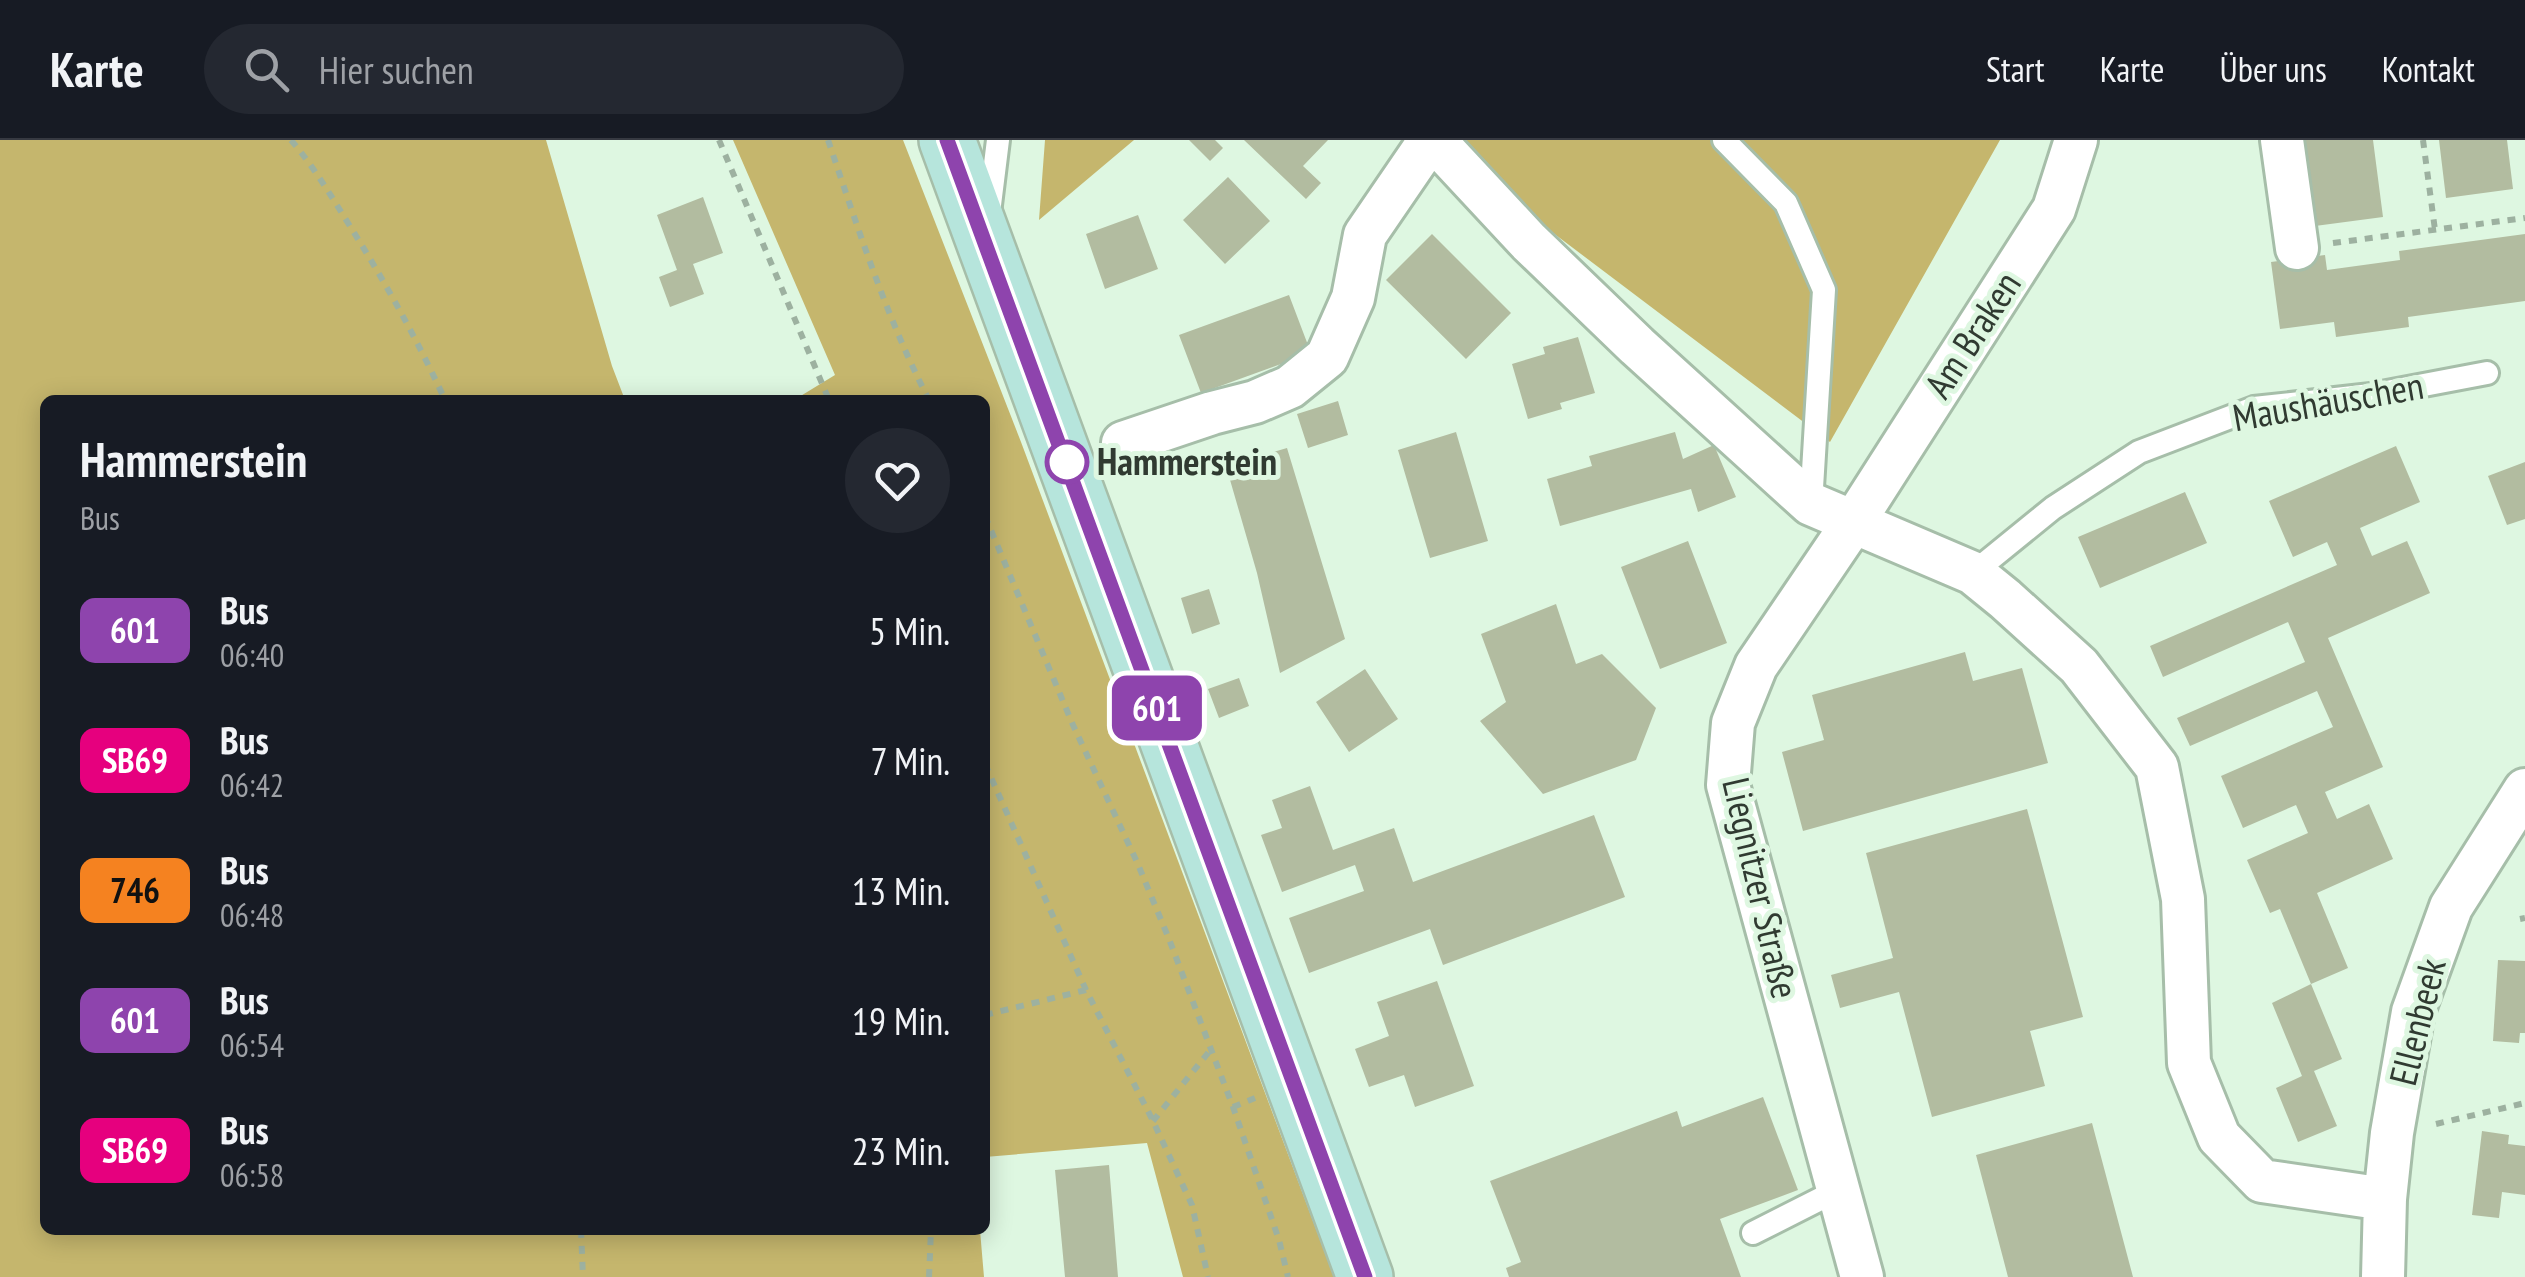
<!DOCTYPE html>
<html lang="de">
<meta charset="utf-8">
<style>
body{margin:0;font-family:"PT Sans Narrow",sans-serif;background:#242831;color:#f1f3f6;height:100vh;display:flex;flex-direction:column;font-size:38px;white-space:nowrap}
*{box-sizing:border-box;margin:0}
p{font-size:32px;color:#9ea1a6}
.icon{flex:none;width:55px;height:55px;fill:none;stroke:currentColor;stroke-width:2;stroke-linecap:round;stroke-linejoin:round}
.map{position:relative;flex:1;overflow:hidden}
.side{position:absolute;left:40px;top:255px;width:950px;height:840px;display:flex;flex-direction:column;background:#171b24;border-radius:15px;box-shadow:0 5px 25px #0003}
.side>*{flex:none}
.badge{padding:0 20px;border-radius:15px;font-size:35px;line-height:65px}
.map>.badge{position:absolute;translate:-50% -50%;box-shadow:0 0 0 5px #fff}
.round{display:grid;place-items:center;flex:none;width:105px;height:105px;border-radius:52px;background:#242831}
.head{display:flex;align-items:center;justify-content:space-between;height:170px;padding:0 40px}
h1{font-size:48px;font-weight:600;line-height:75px}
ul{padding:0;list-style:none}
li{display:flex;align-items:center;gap:30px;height:130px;padding:0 40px}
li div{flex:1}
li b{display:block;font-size:38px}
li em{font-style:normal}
li .badge{min-width:110px;font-weight:700;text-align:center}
header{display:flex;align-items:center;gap:60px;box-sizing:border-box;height:140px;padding:0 50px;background:#171b24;border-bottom:2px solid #363941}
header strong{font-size:48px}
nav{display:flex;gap:55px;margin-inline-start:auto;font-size:35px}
.search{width:700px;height:90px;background:#242831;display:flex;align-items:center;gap:25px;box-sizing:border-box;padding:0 35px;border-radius:55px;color:#9ea1a6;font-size:38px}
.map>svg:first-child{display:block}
</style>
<header>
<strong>Karte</strong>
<div class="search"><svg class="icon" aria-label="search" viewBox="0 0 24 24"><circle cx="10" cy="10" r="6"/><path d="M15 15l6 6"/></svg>Hier suchen</div>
<nav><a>Start</a><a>Karte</a><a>Über uns</a><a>Kontakt</a></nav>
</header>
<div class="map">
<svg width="2525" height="1137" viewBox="0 0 2525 1137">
<rect width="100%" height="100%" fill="#def7e1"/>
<path fill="#c5b66d" d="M0 0H546L612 226 625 260H45V1090H980L984 1137H0Z
M733 0H903L1021 302 1334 1137H1183L1147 1003 985 1017V260H794L835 235Z
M1045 0H1134L1039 80Z
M1430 0H2000L1830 302Z"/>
<path fill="#b2bca0" d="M1189 0H1215L1223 8 1210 21Z
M1244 0H1328L1303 26 1321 43 1306 59Z
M2304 0H2373L2383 77 2315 86Z
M2439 0H2507L2513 49 2446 58Z
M1228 37 1270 81 1225 124 1183 80Z
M703 57 723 113 693 124 704 154 670 167 659 137 677 130 657 75Z
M1138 75 1158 129 1105 149 1086 94Z
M1432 94 1511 173 1466 219 1386 140Z
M2525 94V161L2408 177 2409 187 2336 197 2334 182 2280 189 2271 122 2325 115 2327 130 2400 120 2399 111Z
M1289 155 1311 213 1201 253 1179 195Z
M1578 197 1595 253 1560 263 1562 269 1528 279 1512 224 1545 214 1543 207Z
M1338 261 1348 295 1308 308 1297 274Z
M1456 292 1488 401 1430 418 1398 310Z
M1675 292 1683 319 1714 305 1736 357 1698 372 1691 349 1560 386 1547 339 1592 326 1589 316Z
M2396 306 2420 362 2360 388 2372 416 2407 401 2430 453 2328 498 2383 627 2325 652 2337 679 2369 664 2393 719 2317 753 2348 828 2311 844 2280 769 2270 773 2247 720 2308 693 2296 665 2243 688 2221 636 2333 587 2317 551 2190 606 2177 578 2305 522 2288 482 2163 537 2150 506 2337 425 2327 402 2293 417 2269 361Z
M1287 308 1345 499 1280 533 1257 433 1226 326Z
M2525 322V379L2507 385 2488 336Z
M2185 352 2207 403 2100 448 2078 397Z
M1688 401 1727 503 1660 529 1621 427Z
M1209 449 1220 484 1192 494 1181 458Z
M1556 464 1576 524 1602 514 1656 568 1636 620 1543 654 1480 581 1506 562 1481 494Z
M1965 512 1973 541 2022 528 2048 623 1803 691 1782 612 1824 600 1812 555Z
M1365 529 1398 579 1349 612 1316 562Z
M1239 538 1249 566 1219 578 1208 549Z
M1310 646 1333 710 1394 688 1413 742 1594 675 1625 757 1443 825 1430 789 1309 833 1289 778 1364 751 1355 725 1282 752 1261 695 1282 688 1272 660Z
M2027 669 2083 877 2030 891 2045 946 1932 977 1899 852 1840 868 1831 835 1893 818 1866 713Z
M2498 820 2525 821V893H2520L2519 903 2493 901Z
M1437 841 1474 946 1415 967 1404 935 1369 947 1355 909 1389 896 1377 862Z
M2311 844 2342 919 2314 931 2337 986 2298 1002 2276 948 2302 936 2272 863Z
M1763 957 1798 1050 1720 1079 1741 1137H1509L1506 1128 1521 1122 1490 1041 1677 971 1682 987Z
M2092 983 2133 1137H2008L1976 1015Z
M2482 991 2509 995 2508 1004 2525 1006V1055L2502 1052 2499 1078 2472 1075Z
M1109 1025 1118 1137H1065L1055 1030Z"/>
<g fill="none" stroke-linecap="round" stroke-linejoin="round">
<defs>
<path id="service" d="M1724 0 1786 63 1824 150 1811 364
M989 73 998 0
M1973 433 2053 368 2139 312 2254 268 2371 255 2487 233
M1753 1093 1838 1050"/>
<path id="minor" d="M1434 0 1529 102 1637 206 1811 364 1973 433 2005 459 2079 526 2157 627 2183 759 2189 923 2219 997 2262 1041 2385 1059
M2282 0 2297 108
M1123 303 1212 273 1255 262 1290 247 1327 217 1353 158 1365 95 1430 0
M1862 1137 1728 645 1733 583 1756 526 1853 383 2054 69 2076 0
M2383 1137 2385 1059 2392 993 2413 872 2451 767 2525 650"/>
<path id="secondary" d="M947 0 1365 1137"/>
</defs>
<use href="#service" stroke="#a6bea9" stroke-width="28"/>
<use href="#minor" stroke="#a6bea9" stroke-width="48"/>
<use href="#secondary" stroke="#a6bea9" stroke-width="60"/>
<path stroke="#9db1a0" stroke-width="6" stroke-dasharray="8 8" stroke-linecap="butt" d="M291 0C313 26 330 54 348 83 384 140 417 199 445 260
M719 0 829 260
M828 0C858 88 886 177 929 260
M2423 0 2435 90
M2333 103 2525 78
M985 376 1073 585 1137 722 1169 799 1233 967 1279 1100 1288 1137
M985 624 1086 850 1153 981 1192 1065 1208 1137
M2520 779 2525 778
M985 875 1086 850
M1233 967 1255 958
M1153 981 1212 908
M2436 984 2525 963
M581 1090 583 1137
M929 1137 931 1090"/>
<use href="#service" stroke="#fff" stroke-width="22"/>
<use href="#minor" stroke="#fff" stroke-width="42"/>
<use href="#secondary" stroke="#b6e5dc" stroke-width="55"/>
</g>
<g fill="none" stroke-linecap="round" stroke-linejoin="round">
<defs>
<path id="line" d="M947 0 1365 1137"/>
</defs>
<use href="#line" stroke="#fff" stroke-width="22"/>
<use href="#line" stroke="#8e44ad" stroke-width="15"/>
</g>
<circle fill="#fff" stroke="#8e44ad" stroke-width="5" cx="1067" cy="322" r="20"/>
<g text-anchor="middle" stroke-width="10" stroke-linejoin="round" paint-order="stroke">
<g font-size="38" fill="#303a31" stroke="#def7e1">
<text transform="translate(1973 195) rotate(-57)" y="13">Am Braken</text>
<text transform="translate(2328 262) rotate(-10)" y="13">Maushäuschen</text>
<text transform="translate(1760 748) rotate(77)" y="13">Liegnitzer Straße</text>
<text transform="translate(2418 882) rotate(-76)" y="13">Ellenbeek</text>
</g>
<g font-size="38" font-weight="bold" fill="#303a31" stroke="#def7e1" text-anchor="start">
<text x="1097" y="335">Hammerstein</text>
</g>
</g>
</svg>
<b class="badge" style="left:1157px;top:568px;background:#8e44ad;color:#fff">601</b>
<section class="side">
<div class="head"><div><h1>Hammerstein</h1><p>Bus</p></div><a class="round"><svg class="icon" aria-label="heart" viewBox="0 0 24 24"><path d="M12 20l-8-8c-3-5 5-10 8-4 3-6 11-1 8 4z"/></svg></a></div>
<ul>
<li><span class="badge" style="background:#8e44ad;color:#fff">601</span><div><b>Bus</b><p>06:40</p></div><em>5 Min.</em></li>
<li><span class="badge" style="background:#e6007e;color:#fff">SB69</span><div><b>Bus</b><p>06:42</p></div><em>7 Min.</em></li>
<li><span class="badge" style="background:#f58220;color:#111">746</span><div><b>Bus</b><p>06:48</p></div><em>13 Min.</em></li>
<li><span class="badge" style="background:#8e44ad;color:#fff">601</span><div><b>Bus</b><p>06:54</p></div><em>19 Min.</em></li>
<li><span class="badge" style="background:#e6007e;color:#fff">SB69</span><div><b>Bus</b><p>06:58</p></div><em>23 Min.</em></li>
</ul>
</section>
</div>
